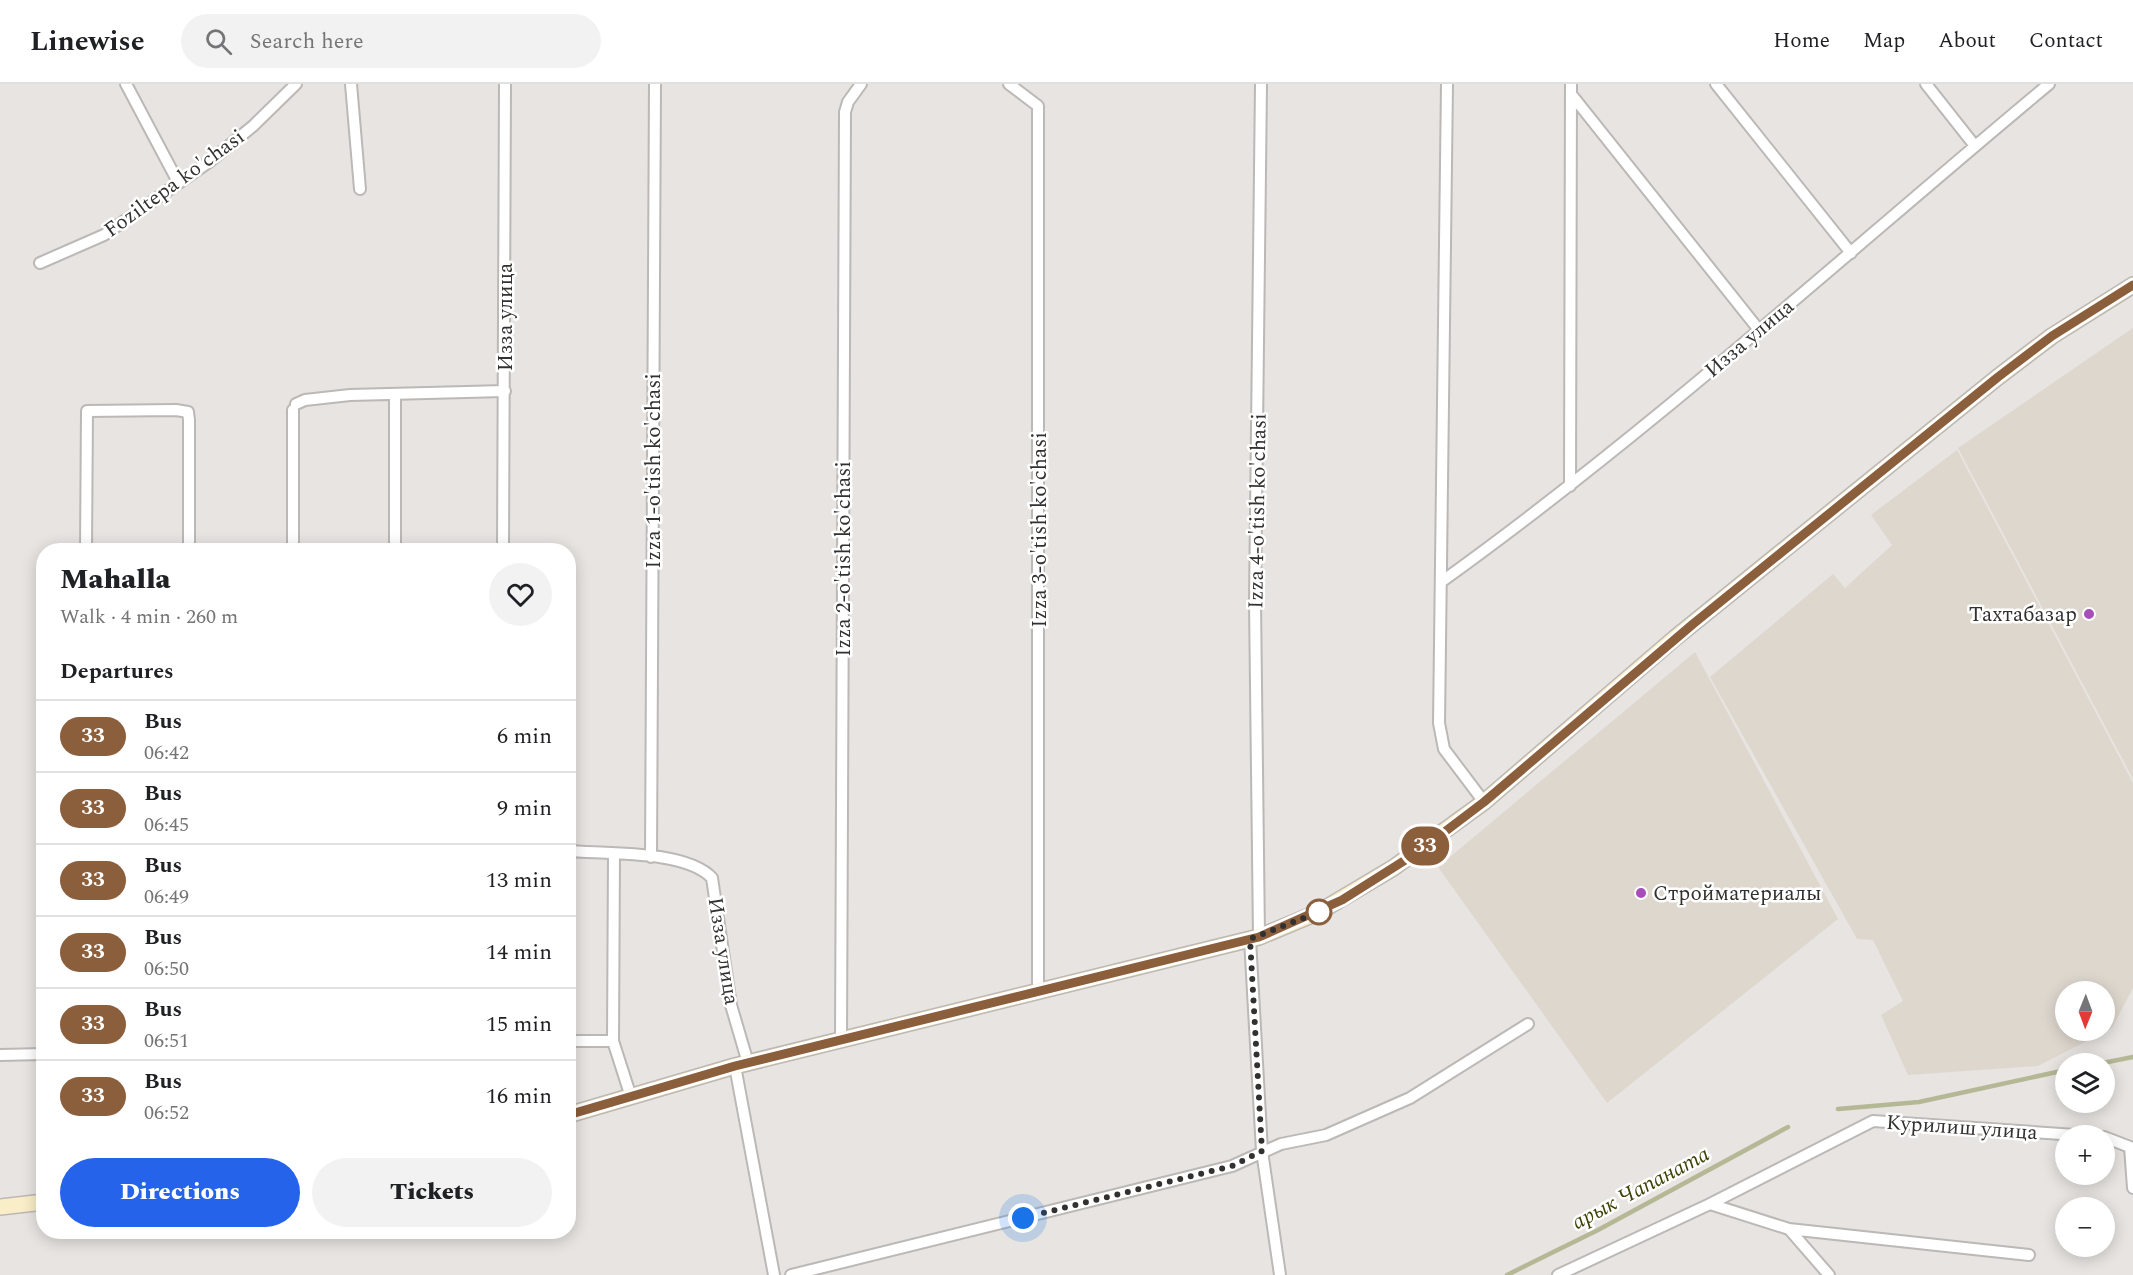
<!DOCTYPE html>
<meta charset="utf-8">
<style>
body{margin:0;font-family:Spectral,serif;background:#f2f2f2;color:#202124;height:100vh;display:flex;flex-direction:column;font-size:22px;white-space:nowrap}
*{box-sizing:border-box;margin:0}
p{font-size:20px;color:#757577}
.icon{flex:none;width:33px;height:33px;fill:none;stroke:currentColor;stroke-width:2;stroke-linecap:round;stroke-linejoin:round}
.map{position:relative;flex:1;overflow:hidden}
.side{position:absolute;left:36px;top:459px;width:540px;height:696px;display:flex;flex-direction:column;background:#fff;border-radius:24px;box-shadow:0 3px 15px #0003}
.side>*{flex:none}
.badge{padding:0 12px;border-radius:20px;font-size:21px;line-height:39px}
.needle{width:39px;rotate:181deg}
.fabs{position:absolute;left:2055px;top:897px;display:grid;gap:12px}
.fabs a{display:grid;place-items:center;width:60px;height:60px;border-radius:50%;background:#fff;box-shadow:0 3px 15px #0003;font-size:30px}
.you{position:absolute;width:30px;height:30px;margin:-15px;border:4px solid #fff;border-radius:50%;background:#1a73e8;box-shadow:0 0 0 9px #1a73e833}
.map>.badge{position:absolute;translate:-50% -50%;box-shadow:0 0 0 3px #fff}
h2{padding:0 24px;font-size:22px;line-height:54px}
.round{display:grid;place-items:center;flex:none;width:63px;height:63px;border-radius:32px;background:#f2f2f2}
.headline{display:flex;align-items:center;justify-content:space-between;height:102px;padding:0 24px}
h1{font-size:28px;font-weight:800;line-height:45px}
.action{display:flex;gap:12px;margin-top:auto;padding:12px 24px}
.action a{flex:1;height:69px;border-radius:36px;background:#2563eb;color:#fff;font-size:24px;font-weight:800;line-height:69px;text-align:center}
.action a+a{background:#f2f2f2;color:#202124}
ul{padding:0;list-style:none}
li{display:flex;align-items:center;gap:18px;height:72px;padding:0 24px;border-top:2px solid #e0e0e0}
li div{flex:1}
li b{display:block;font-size:22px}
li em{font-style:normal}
li .badge{min-width:66px;font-weight:700;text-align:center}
header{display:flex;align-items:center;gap:36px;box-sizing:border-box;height:84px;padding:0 30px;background:#fff;border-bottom:2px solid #e0e0e0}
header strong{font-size:28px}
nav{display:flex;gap:33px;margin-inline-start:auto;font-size:21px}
.search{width:420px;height:54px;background:#f2f2f2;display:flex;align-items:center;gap:15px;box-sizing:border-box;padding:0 21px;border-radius:33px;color:#757577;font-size:22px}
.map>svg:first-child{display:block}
</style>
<header>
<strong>Linewise</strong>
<div class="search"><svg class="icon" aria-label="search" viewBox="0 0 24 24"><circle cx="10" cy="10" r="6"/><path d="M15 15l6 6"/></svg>Search here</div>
<nav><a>Home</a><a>Map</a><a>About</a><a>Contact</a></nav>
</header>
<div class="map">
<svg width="2133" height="1191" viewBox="0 0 2133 1191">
<rect width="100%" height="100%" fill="#e7e4e1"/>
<path fill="#ded7ce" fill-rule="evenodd" d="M2133 244V695L1958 364Z
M1957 366 2133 699V904L2112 944 2038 982 1908 991 1881 931 1903 917 1873 856 1857 855 1710 593 1833 490 1845 504 1892 461 1871 431ZM2066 908H2104V946H2066Z
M1695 568 1838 835 1607 1019 1438 783Z"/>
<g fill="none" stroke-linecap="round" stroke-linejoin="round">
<path stroke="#b4b895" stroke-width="4.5" d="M2098 980 2133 973
M1838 1025 1919 1018 2066 986
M1507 1191 1598 1146 1788 1043"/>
<defs>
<path id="street" d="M126 0 178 98
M351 0 360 105
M1009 0 1038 22V906
M1447 0 1439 639 1444 665 1484 718
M1716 0 1851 169
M1926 0 1975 62
M1571 10 1759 246
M40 179 104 151 209 78 253 42 296 0
M296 320 305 316 350 311 505 307
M1570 402 1571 0
M86 466 87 327 176 326 188 328 189 336V466
M293 466V326
M395 466V311
M503 466 505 0
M1441 498C1654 345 1847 168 2049 0
M568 767C606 770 686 766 712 794L731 921 748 979
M614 770 613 957 631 1013
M651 773 655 0
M1259 853 1255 518 1261 0
M1250 855 1262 1067 1280 1191
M841 955 845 28 848 18 861 0
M568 957H613
M0 971 44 970
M735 982 774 1191
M2104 1053 2130 1063 2133 1104
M1710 1120 1789 1145 2029 1171
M1789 1145 1829 1191
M791 1191 1232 1082 1281 1060 1326 1051 1410 1014 1528 940
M1558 1191 1710 1120 1873 1037 2090 1052"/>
<path id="secondary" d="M568 1031 735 982 1259 853 1319 828 1393 784 1484 718 1675 554 1998 293 2052 252 2133 201
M0 1123 44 1118"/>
</defs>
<use href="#street" stroke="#bbb8b6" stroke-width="14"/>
<use href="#secondary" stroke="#bbb8b6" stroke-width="18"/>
<use href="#street" stroke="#fff" stroke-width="10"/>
<use href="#secondary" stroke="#faeec8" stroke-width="15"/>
</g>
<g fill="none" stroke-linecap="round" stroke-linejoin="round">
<defs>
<path id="line" d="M568 1031 735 982 1259 853 1342 816 1418 768 1484 718 1693 540 1998 293 2052 252 2133 201"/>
</defs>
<use href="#line" stroke="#fff" stroke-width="14"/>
<use href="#line" stroke="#8b5e3c" stroke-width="9"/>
<path stroke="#323130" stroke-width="6" stroke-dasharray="0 10.8" d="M1023 1134 1232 1082 1262 1067 1250 855 1319 828"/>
</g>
<g fill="#a74eba" stroke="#fff" stroke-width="2">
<circle cx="2089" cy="530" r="6"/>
<circle cx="1641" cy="809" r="6"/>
</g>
<circle fill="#fff" stroke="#8b5e3c" stroke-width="3" cx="1319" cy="828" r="12"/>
<g text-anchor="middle" stroke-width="5" stroke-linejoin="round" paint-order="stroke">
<g font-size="21" fill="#323130" stroke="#fff">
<text transform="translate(174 99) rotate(-36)" y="7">Foziltepa ko'chasi</text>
<text transform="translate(505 233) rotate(-90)" y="7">Изза улица</text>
<text transform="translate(1749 254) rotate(-40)" y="7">Изза улица</text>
<text transform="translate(653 387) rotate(-90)" y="7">Izza 1-o'tish ko'chasi</text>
<text transform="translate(1257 427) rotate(-89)" y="7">Izza 4-o'tish ko'chasi</text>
<text transform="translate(1039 446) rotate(-90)" y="7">Izza 3-o'tish ko'chasi</text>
<text transform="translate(843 475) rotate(-90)" y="7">Izza 2-o'tish ko'chasi</text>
<text transform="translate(724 867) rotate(81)" y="7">Изза улица</text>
<text transform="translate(1962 1043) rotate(4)" y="7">Курилиш улица</text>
</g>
<g font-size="21" fill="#323130" stroke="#fff" text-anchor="end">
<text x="2077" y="537">Тахтабазар</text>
<text x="1653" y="816" text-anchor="start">Стройматериалы</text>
</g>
<g font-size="22" font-style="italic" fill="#3e4205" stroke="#fff">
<text transform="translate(1640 1103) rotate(-28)" y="8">арык Чапаната</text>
</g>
</g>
</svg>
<div class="fabs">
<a><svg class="needle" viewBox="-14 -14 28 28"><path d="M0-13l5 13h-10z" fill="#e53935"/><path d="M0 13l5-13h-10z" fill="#757577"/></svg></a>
<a><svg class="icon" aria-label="layers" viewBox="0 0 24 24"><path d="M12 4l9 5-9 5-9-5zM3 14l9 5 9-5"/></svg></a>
<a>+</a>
<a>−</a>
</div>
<div class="you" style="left:1023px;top:1134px"></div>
<b class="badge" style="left:1425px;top:762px;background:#8b5e3c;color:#fff">33</b>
<section class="side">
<div class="headline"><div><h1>Mahalla</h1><p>Walk · 4 min · 260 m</p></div><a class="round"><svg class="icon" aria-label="heart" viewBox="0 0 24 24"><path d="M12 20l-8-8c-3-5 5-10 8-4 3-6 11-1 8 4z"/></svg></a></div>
<h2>Departures</h2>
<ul>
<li><span class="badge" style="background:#8b5e3c;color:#fff">33</span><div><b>Bus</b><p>06:42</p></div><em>6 min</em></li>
<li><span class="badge" style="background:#8b5e3c;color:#fff">33</span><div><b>Bus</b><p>06:45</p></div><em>9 min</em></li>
<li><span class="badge" style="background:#8b5e3c;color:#fff">33</span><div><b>Bus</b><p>06:49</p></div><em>13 min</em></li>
<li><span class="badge" style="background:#8b5e3c;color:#fff">33</span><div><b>Bus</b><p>06:50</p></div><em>14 min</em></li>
<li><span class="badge" style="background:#8b5e3c;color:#fff">33</span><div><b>Bus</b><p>06:51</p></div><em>15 min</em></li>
<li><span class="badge" style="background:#8b5e3c;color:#fff">33</span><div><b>Bus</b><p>06:52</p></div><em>16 min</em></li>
</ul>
<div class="action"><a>Directions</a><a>Tickets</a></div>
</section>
</div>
